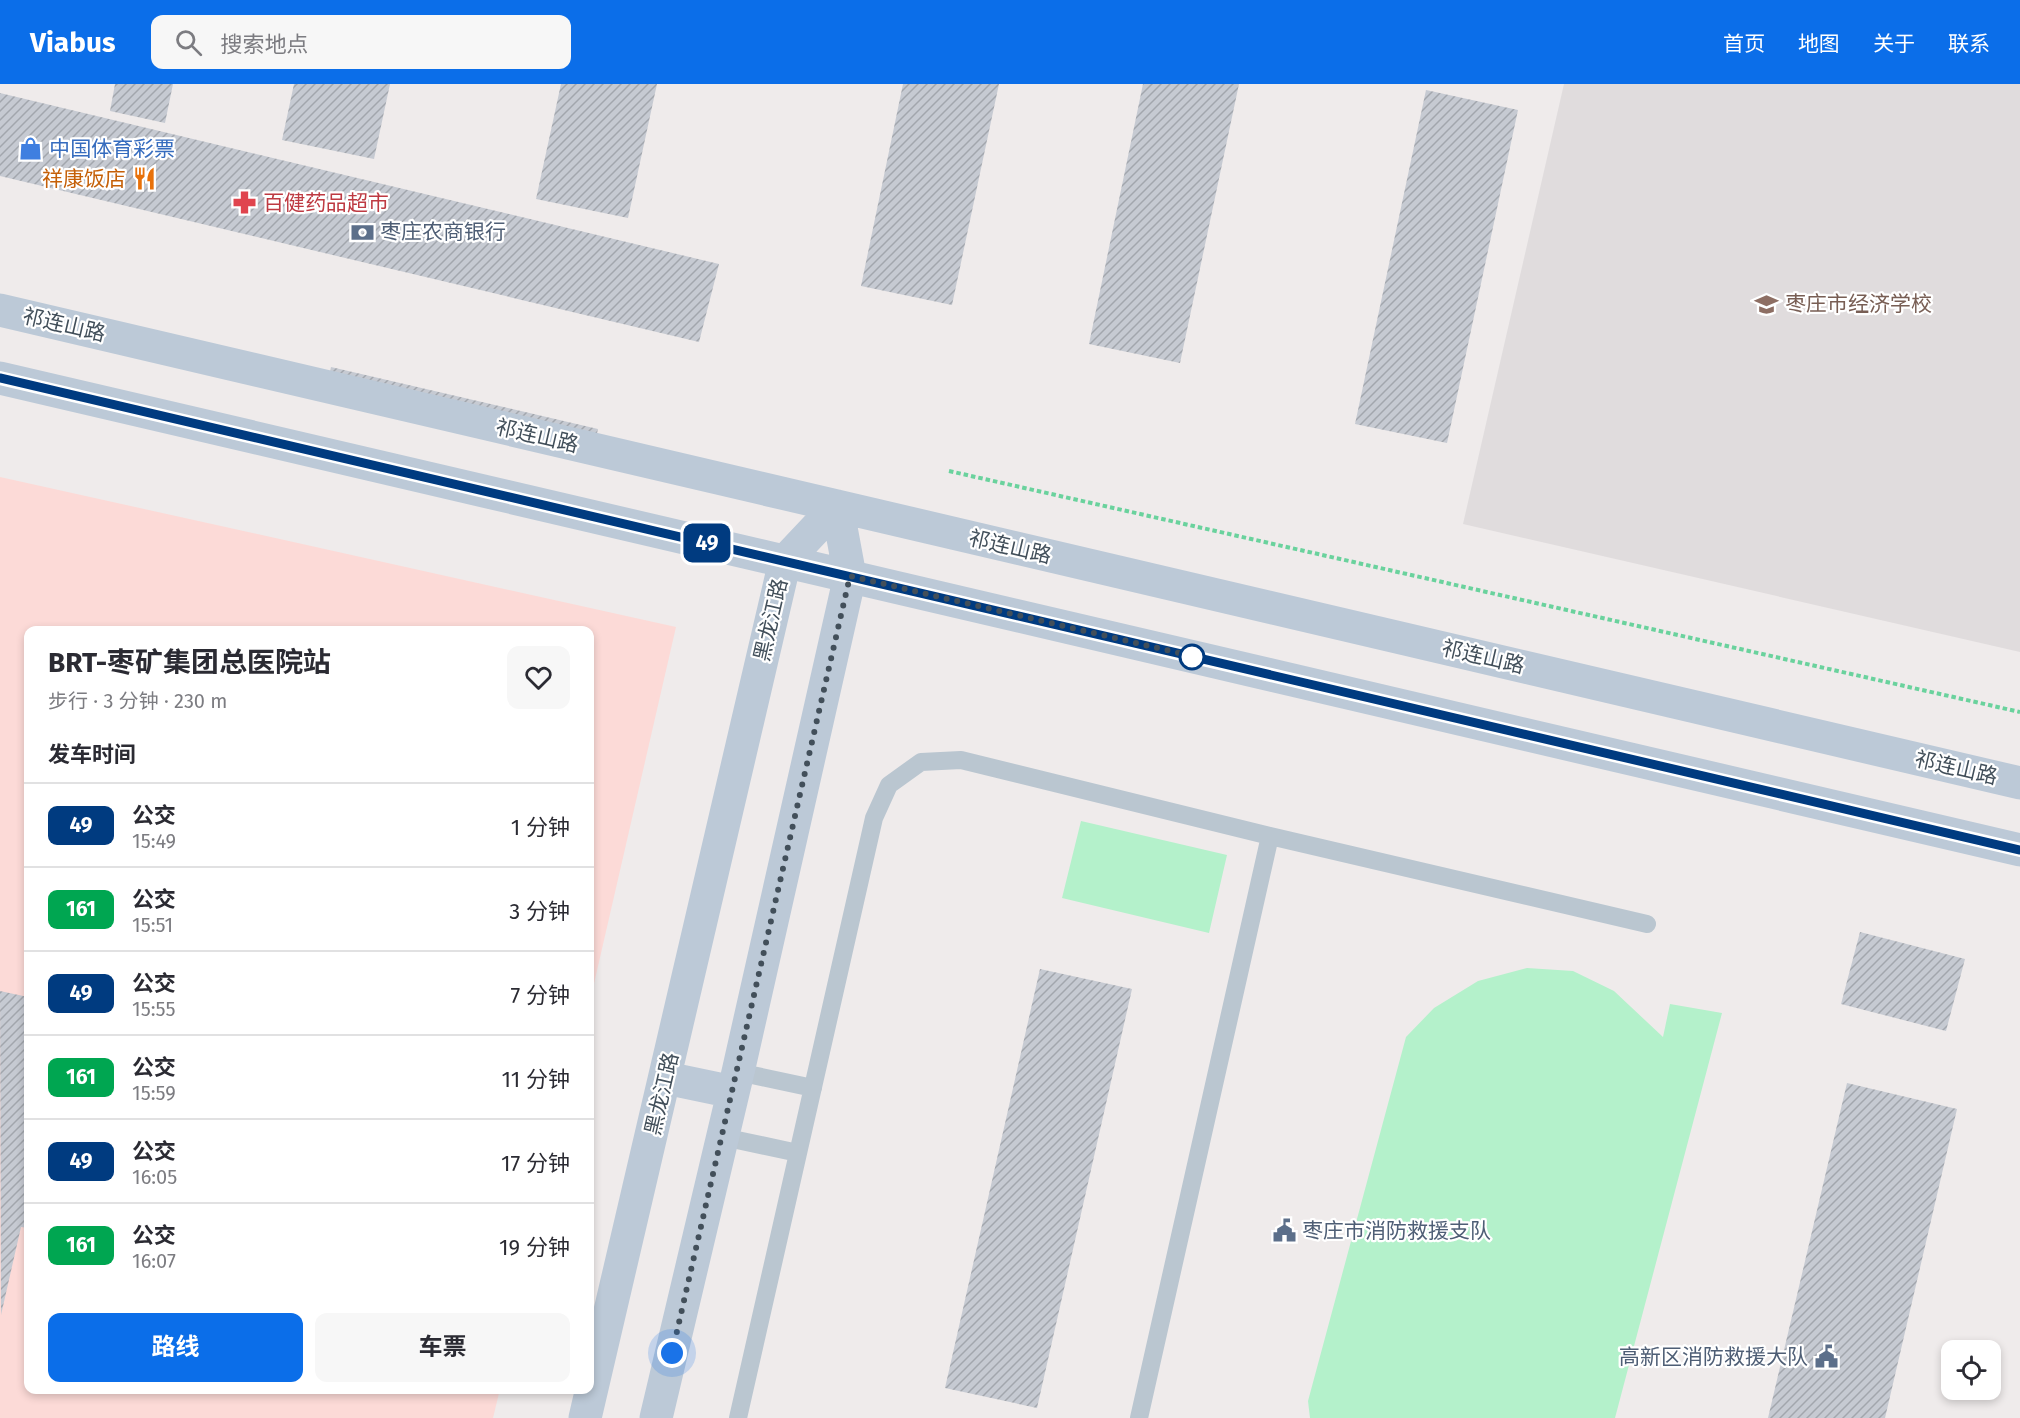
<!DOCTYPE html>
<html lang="zh">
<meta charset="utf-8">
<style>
body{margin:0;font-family:"Fira Sans","Noto Sans SC",sans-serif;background:#f7f7f7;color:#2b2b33;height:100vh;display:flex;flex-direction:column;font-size:22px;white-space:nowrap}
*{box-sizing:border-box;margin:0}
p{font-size:20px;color:#7c7c81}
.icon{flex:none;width:33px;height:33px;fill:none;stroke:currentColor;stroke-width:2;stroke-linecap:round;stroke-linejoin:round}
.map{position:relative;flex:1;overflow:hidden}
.panel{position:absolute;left:24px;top:542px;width:570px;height:768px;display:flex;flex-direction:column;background:#fff;border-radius:12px;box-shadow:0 3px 9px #0003}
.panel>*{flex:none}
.badge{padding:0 12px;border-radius:9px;font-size:21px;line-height:39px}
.fabs{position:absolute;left:1941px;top:1256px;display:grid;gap:12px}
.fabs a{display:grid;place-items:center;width:60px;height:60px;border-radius:12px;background:#fff;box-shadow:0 3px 9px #0003;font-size:30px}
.you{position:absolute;width:30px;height:30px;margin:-15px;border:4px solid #fff;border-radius:50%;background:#1a73e8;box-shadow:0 0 0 9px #1a73e833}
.map>.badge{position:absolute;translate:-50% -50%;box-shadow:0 0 0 3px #fff}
h2{padding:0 24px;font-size:22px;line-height:54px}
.round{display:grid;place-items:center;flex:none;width:63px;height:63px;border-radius:12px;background:#f7f7f7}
.head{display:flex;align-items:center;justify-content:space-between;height:102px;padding:0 24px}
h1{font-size:28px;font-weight:700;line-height:45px}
.cta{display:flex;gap:12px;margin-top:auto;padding:12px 24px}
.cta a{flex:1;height:69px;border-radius:12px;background:#0b6ee9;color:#fff;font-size:24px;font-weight:700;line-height:69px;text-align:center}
.cta a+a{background:#f7f7f7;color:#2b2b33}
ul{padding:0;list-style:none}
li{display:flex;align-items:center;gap:18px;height:84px;padding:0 24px;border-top:2px solid #e1e1e2}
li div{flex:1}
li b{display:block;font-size:22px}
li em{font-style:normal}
li .badge{min-width:66px;font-weight:700;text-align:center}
header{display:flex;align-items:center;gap:36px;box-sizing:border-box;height:84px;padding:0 30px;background:#0b6ee9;color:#fff}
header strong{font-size:28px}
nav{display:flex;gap:33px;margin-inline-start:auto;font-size:21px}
.search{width:420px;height:54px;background:#f7f7f7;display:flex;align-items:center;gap:15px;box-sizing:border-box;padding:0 21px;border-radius:12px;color:#7c7c81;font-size:22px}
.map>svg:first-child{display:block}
</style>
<header>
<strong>Viabus</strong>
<div class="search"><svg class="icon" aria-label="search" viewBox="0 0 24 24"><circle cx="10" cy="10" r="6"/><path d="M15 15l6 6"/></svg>搜索地点</div>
<nav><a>首页</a><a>地图</a><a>关于</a><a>联系</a></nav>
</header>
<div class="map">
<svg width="2020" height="1334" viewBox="0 0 2020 1334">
<defs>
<pattern id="building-hatch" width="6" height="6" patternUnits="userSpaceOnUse" patternTransform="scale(1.5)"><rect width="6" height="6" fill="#c6cad2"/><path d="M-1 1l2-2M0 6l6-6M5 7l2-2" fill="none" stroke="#a2a6ad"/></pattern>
</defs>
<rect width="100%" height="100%" fill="#efebeb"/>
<path fill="#e0dcdd" d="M1564 0H2020V568L1463 440Z"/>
<path fill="#fcdad7" d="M0 393 676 543 590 917V546H28V1305H500L493 1334H0Z"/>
<path fill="#b4f1cb" d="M1081 737 1227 771 1209 849 1062 814Z
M1527 884 1573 887 1614 907 1663 953 1670 920 1722 929 1615 1334H1310L1308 1317 1406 953 1434 924 1478 897Z"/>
<path fill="url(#building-hatch)" d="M115 0H173L165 39 110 27Z
M294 0H390L374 75 282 56Z
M561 0H657L628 134 536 115Z
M903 0H999L952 221 861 202Z
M1143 0H1239L1180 279 1089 260Z
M1426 6 1518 26 1447 359 1355 340Z
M0 9 719 180 699 258 0 92Z
M331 283 598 345 596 354 329 292Z
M1860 848 1965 875 1946 947 1841 920Z
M1040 885 1132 905 1037 1324 945 1304Z
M0 907 28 913 27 1100 28 1101V1144L21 1143 1 1231Z
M1847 999 1957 1025 1885 1334H1768Z"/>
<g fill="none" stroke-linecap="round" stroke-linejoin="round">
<path stroke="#6ad29d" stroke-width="4" stroke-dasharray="4.5 3" stroke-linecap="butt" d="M949 387 2020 628"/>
<path stroke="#bac6d0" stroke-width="18" d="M738 988 813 1004
M723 1053 798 1069
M738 1334 874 734 889 701 921 678 961 676 1270 752 1647 840
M1139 1334 1270 752"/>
<path stroke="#bcc9d7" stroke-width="33" d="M0 226 2020 699
M0 294 2020 766
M666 994 733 1008
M585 1334 785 477 837 422
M656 1334 738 988 850 492 837 422"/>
</g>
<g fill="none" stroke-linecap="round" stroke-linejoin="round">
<defs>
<path id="line" d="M0 294 2020 766"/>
</defs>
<use href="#line" stroke="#fff" stroke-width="14"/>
<use href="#line" stroke="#003b80" stroke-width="9"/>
<path stroke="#424f5a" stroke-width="6" stroke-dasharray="0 10.8" d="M672 1269 850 492 1196 573H1192"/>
</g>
<defs>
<symbol id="shop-bare" viewBox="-9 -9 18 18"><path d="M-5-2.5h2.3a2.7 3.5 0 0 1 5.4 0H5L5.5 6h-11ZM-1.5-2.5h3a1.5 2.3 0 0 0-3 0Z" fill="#3f7fe0" stroke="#fff" stroke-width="2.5" paint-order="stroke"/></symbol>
<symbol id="restaurant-bare" viewBox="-9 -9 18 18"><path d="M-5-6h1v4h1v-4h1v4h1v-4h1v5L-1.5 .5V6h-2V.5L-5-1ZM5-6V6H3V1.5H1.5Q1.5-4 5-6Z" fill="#e8710a" stroke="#fff" stroke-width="2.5" paint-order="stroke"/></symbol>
<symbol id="pharmacy-bare" viewBox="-9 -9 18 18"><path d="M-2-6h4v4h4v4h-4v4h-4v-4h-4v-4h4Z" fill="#e0444e" stroke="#fff" stroke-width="2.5" paint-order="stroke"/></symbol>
<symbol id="bank-bare" viewBox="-9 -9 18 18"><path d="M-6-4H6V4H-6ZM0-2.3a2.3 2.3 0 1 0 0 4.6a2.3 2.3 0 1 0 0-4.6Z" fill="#5c6f8a" stroke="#fff" stroke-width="2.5" paint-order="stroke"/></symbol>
<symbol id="university-bare" viewBox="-9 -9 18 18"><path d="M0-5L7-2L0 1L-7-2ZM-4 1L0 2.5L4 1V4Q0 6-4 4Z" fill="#8d6e63" stroke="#fff" stroke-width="2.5" paint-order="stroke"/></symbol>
<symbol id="civic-bare" viewBox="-9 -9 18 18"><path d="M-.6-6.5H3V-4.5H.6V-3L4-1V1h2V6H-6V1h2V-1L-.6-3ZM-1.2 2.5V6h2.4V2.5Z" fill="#5c6f8a" stroke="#fff" stroke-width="2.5" paint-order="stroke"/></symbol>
</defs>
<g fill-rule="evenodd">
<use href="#shop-bare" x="14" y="48" width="33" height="33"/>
<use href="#restaurant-bare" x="128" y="78" width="33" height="33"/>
<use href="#pharmacy-bare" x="228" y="102" width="33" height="33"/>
<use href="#bank-bare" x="346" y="132" width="33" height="33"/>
<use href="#university-bare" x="1750" y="204" width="33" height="33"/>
<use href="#civic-bare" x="1268" y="1130" width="33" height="33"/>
<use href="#civic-bare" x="1810" y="1256" width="33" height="33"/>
</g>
<circle fill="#fff" stroke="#003b80" stroke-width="3" cx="1192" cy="573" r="12"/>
<g text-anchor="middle" stroke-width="4.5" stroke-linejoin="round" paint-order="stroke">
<g font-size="21" fill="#366cbe" stroke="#fff" text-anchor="start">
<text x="49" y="72">中国体育彩票</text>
</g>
<g font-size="21" fill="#c56008" stroke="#fff" text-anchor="end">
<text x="126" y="102">祥康饭店</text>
</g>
<g font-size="21" fill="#be3a42" stroke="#fff" text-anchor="start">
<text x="263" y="126">百健药品超市</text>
</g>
<g font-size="21" fill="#4e5e75" stroke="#fff" text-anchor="start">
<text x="380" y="155">枣庄农商银行</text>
<text x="1302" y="1154">枣庄市消防救援支队</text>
<text x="1808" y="1280" text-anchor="end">高新区消防救援大队</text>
</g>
<g font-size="21" fill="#785e54" stroke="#fff" text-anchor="start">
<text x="1785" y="227">枣庄市经济学校</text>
</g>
<g font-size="21" fill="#424f5a" stroke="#fff">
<text transform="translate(64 241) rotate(13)" y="7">祁连山路</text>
<text transform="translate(537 352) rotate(13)" y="7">祁连山路</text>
<text transform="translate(1010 463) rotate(13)" y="7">祁连山路</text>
<text transform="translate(771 536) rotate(-77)" y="7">黑龙江路</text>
<text transform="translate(1483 573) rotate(13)" y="7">祁连山路</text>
<text transform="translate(1956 684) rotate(13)" y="7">祁连山路</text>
<text transform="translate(662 1010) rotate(-77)" y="7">黑龙江路</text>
</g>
</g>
</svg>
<div class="fabs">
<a><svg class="icon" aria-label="locate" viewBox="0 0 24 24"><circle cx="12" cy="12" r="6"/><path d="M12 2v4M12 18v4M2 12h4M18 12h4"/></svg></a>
</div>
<div class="you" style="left:672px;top:1269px"></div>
<b class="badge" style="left:707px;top:459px;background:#003b80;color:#fff">49</b>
<section class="panel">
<div class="head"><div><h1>BRT-枣矿集团总医院站</h1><p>步行 · 3 分钟 · 230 m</p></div><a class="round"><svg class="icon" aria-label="heart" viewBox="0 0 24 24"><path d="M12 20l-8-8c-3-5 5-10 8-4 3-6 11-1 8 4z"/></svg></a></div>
<h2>发车时间</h2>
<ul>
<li><span class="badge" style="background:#003b80;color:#fff">49</span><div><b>公交</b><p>15:49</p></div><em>1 分钟</em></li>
<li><span class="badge" style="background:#00a651;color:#fff">161</span><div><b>公交</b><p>15:51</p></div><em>3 分钟</em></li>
<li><span class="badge" style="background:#003b80;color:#fff">49</span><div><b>公交</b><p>15:55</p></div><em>7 分钟</em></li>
<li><span class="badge" style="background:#00a651;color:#fff">161</span><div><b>公交</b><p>15:59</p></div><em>11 分钟</em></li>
<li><span class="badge" style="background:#003b80;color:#fff">49</span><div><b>公交</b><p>16:05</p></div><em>17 分钟</em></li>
<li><span class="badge" style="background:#00a651;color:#fff">161</span><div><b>公交</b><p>16:07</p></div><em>19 分钟</em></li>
</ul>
<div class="cta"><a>路线</a><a>车票</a></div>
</section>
</div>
